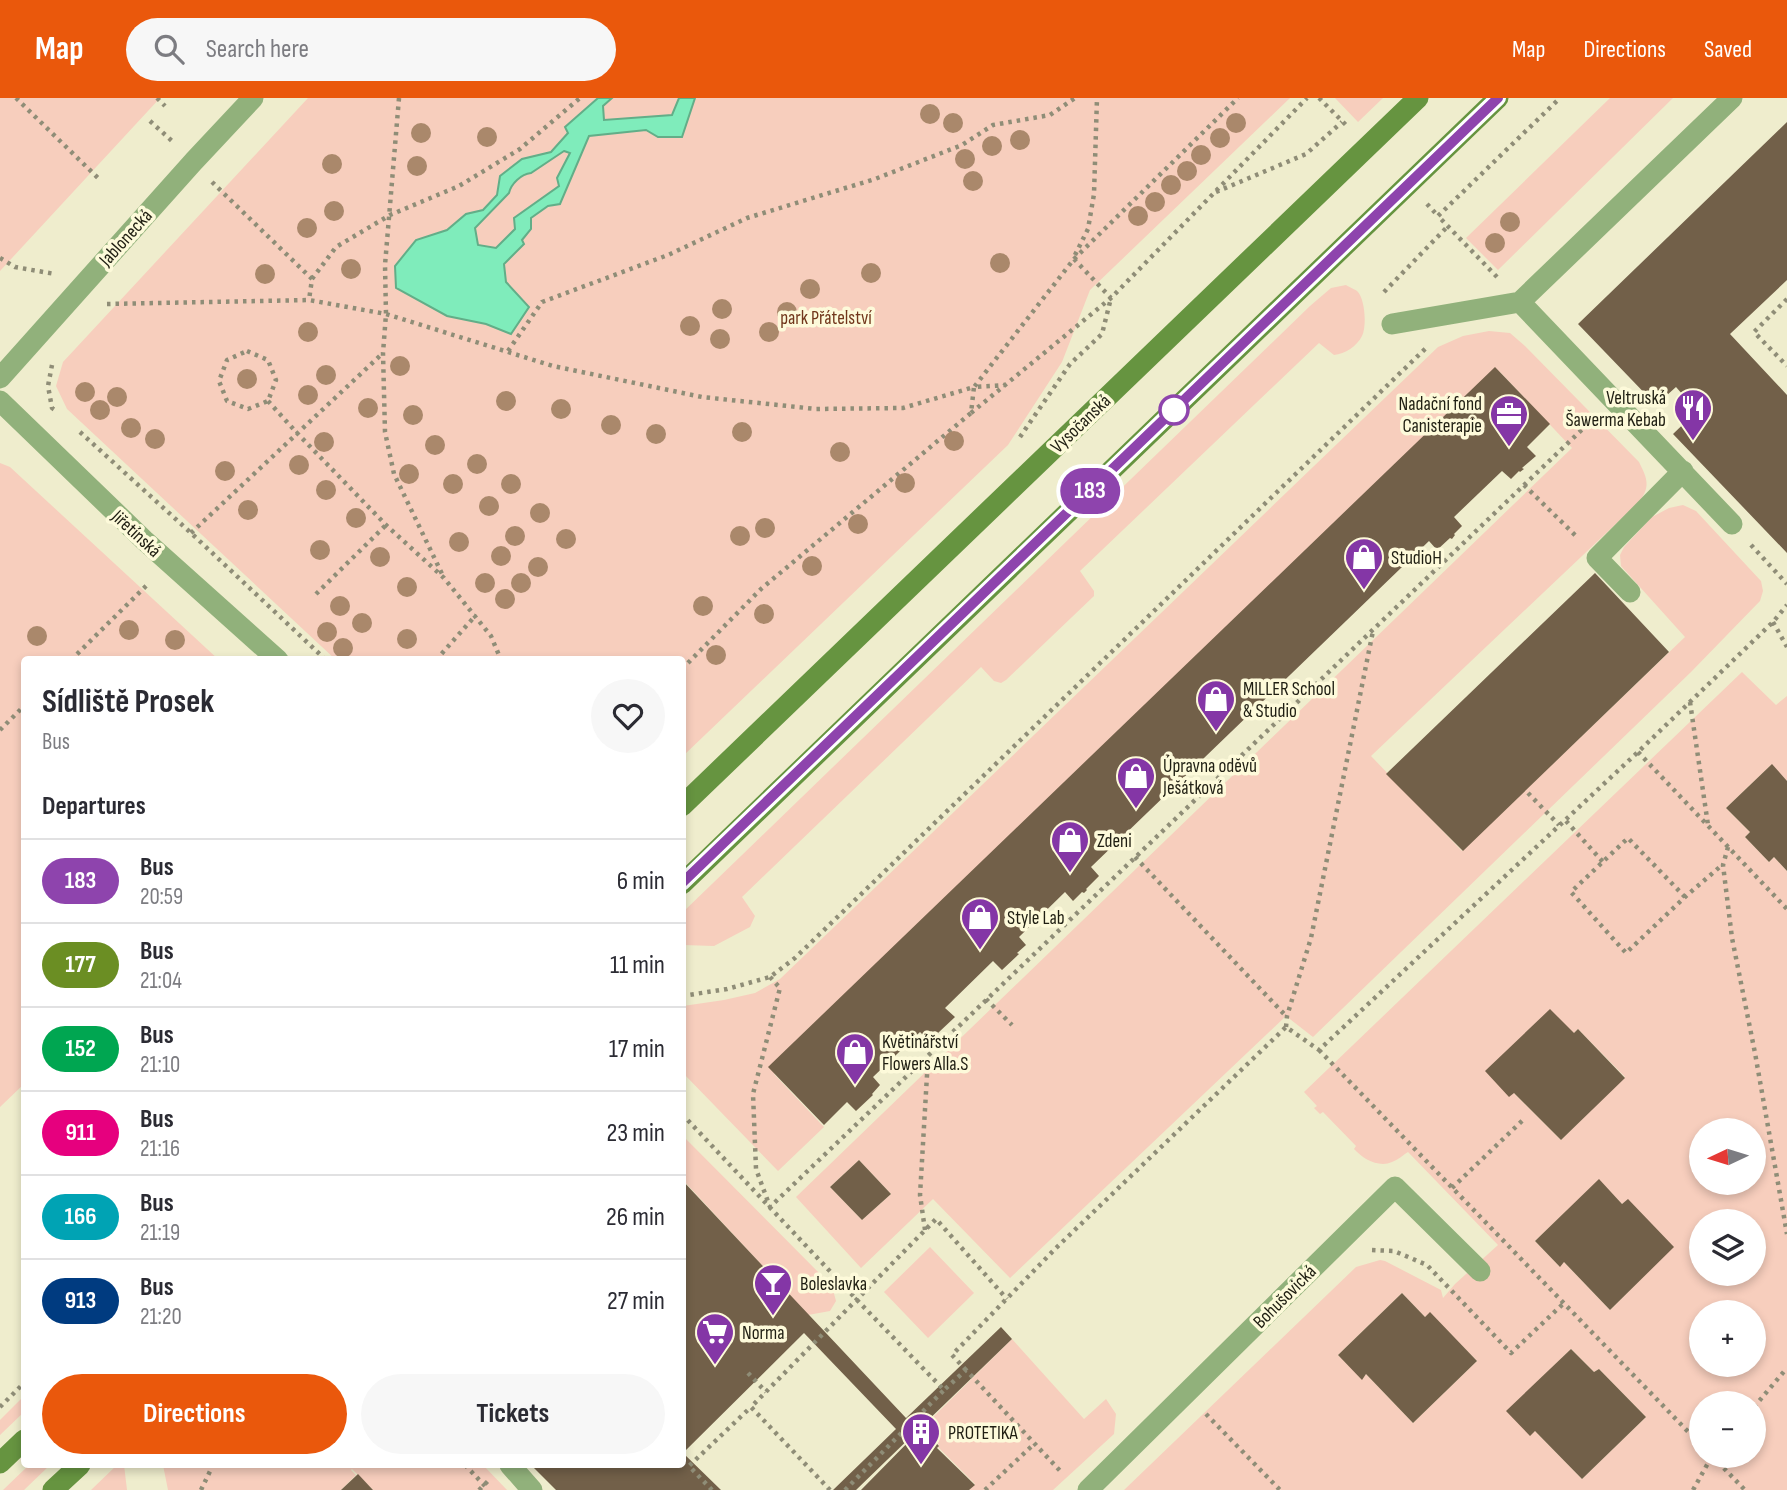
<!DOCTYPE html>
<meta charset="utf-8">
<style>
body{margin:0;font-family:"Sofia Sans Condensed",sans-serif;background:#f7f7f7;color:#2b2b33;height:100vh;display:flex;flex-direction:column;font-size:26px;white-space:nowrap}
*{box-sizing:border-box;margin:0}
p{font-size:23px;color:#7c7c81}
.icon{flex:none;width:38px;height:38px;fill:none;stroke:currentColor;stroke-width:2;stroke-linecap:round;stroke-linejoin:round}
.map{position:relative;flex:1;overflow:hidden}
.sheet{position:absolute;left:21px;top:558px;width:665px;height:812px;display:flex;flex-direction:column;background:#fff;border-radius:7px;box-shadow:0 4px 10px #0003}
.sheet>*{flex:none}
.badge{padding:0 14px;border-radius:23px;font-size:24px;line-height:46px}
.needle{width:46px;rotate:266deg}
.controls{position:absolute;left:1689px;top:1020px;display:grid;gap:14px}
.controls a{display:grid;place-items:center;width:77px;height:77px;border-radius:50%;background:#fff;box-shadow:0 4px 10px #0003;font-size:35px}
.map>.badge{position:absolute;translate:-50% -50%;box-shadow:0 0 0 4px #fff}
h2{padding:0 21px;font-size:26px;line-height:63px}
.round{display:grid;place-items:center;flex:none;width:74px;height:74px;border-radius:37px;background:#f7f7f7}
.overview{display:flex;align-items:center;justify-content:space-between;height:119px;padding:0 21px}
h1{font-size:33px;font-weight:700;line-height:52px}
.cta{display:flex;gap:14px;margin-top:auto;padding:14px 21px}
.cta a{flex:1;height:80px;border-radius:42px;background:#ea580c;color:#fff;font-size:28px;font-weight:700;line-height:80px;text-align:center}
.cta a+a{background:#f7f7f7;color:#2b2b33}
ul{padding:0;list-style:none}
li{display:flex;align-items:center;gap:21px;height:84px;padding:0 21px;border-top:2px solid #e1e1e2}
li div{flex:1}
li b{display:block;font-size:26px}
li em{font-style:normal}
li .badge{min-width:77px;font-weight:700;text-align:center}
header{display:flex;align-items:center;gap:42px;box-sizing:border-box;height:98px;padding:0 35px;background:#ea580c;color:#fff}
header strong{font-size:33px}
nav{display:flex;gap:38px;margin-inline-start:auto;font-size:24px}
.search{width:490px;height:63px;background:#f7f7f7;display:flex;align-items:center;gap:18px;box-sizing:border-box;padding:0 24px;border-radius:38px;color:#7c7c81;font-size:26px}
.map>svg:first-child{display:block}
</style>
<header>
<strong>Map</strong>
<div class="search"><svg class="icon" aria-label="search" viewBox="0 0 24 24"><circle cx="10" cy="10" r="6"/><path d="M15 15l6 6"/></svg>Search here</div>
<nav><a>Map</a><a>Directions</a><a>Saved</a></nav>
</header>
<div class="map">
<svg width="1787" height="1392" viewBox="0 0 1787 1392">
<rect width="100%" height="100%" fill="#efedcd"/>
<path fill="#f7cebd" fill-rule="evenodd" d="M0 0H160L0 173Z
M308 0H598L565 29 568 35 551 54 522 61 497 97 483 112 466 116 447 132 416 142 395 168 396 190 447 218 486 226 511 236 504 166 524 146 521 142C531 119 535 111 561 106L589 38 647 32 658 39H682L695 0H1290L1090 192 1062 264 1008 347 683 658 682 562H336L67 311 56 288 63 264Z
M612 0H679L672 17 604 22 603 8Z
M1335 0H1383L1358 24Z
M1610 0H1673L1498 172 1466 140Z
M564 52 570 55 557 80 559 88 514 120 515 131 496 150 478 147 475 130 509 95C511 86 521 76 531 75Z
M1346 187C1347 188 1356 192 1357 193 1365 200 1367 228 1362 238 1357 248 1345 256 1334 257L1319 245 1080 473 1094 493V498L1006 582 1001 585 994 583 981 569 742 799 755 818 750 829 714 848 683 847V814L1310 208 1331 190Z
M1489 233 1510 235 1525 248 1639 364C1647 380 1651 388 1639 404L1371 658 1462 753 1685 539 1621 468 1620 457 1624 449 1652 419 1669 410 1683 407 1696 413 1761 483 1763 493 1760 503 1691 574 1313 939 1286 918 1010 1180 933 1101 861 1170 796 1099 1572 350 1500 274 774 976 824 1029 778 1073 683 975V908L724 902 755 895 780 881 1438 249 1463 238ZM859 1062 891 1096 862 1122 830 1089Z
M0 365 10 369 219 562H24V986L0 1009Z
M1742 574 1776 607 1787 598V683L1771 667 1726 710 1750 734 1745 739 1769 764 1774 759 1787 773V1392H1124L1356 1169 1380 1162 1385 1163 1441 1192 1443 1200 1455 1186 1498 1147 1408 1054C1403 1057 1398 1062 1392 1064 1379 1070 1363 1061 1354 1051L1356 1048 1323 1014 1320 1016 1314 1010 1317 1008 1304 994ZM1578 931 1625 979 1561 1042 1514 995ZM1701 1032H1754V1085H1701ZM1599 1082 1622 1106 1628 1102 1673 1149 1610 1212 1564 1164 1559 1168 1535 1143ZM1701 1124H1754V1176H1701ZM1402 1195 1425 1219 1430 1215 1477 1263 1413 1325 1366 1276 1362 1281 1338 1257ZM1701 1214H1754V1267H1701ZM1571 1251 1594 1274 1599 1271 1646 1319 1582 1381 1535 1333 1530 1337 1507 1313ZM1701 1306H1754V1358H1701Z
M682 1037 832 1188 836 1203 830 1213 808 1217 683 1082Z
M930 1149 974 1195 928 1240 884 1194Z
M1012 1241 1084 1321 1106 1301 1116 1316 1114 1336 1053 1392H969L975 1386 938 1349 939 1347 922 1330Z
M24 1298V1314L0 1337V1322Z
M29 1367H50L24 1392H3Z
M117 1367H124L127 1392H91Z
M163 1367H483L507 1392H373L352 1371 351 1372 356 1377 341 1392H168Z"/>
<path fill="#7fecbb" stroke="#62ae88" stroke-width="2" fill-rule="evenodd" d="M598 0H612L603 8 604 22 672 17 679 0H695L682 39H658L646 32 589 38 560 106 548 108 531 120V131L522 142 524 146 504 166 506 184 529 209 511 236 486 226 447 218 396 190 395 168 416 142 447 132 466 116 483 112 497 97 500 78 522 61 551 54 568 35 565 29ZM564 53 570 55 557 80 559 88 514 120 515 131 496 150 478 147 475 130 509 95C511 86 521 76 531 75Z"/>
<path fill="#726049" d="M1787 24V182L1730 236 1787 297V455L1673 336 1697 313 1676 289 1656 307 1578 226Z
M1495 269 1550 326 1527 349 1536 358 1522 370 1524 371 1520 374 1519 373 1511 381 1502 373 1454 419 1462 428 1454 436 1455 437 1452 441 1450 440 1437 452 1429 443 1091 769 1099 778 1086 791 1087 792 1084 795 1082 794 1073 803 1065 794 1019 839 1026 847 1017 855 1019 856 1002 872 993 863 945 910 955 919 938 935 937 934 928 942 920 934 873 979 880 987 872 996 873 997 856 1013 847 1004 824 1027 768 969Z
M1595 475 1669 554 1463 753 1386 676Z
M1772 666 1787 683V773L1774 759 1769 764 1745 739 1750 734 1726 710Z
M1550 911 1574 935 1578 931 1625 980 1561 1042 1514 995 1509 999 1485 973Z
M859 1062 891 1096 862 1122 830 1089Z
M1599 1081 1622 1106 1628 1101 1674 1149 1610 1212 1564 1164 1560 1169 1535 1143Z
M682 1082 906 1320 1001 1229 1012 1241 856 1392H833L896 1331 804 1235 683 1355 721 1392H556L531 1367H682Z
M1402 1195 1425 1219 1430 1214 1477 1263 1413 1325 1366 1276 1362 1282 1338 1257Z
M1571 1251 1594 1274 1599 1271 1646 1319 1582 1381 1535 1333 1530 1338 1506 1313Z
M922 1330 939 1348 937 1350 975 1387 969 1392H861Z
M358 1376 373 1392H341Z"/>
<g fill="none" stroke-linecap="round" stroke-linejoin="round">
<path stroke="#8f8d77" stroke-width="4.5" stroke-dasharray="3.5 5" stroke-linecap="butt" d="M16 0 98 80
M157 0 165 8
M399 0 385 167 386 216 383 255 385 334 394 376 444 480
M1319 0 1348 29
M150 23 172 43
M212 84 312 181 309 202
M1216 94 1306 56 1342 24
M1427 106 1438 118
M1075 157 1088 131 1094 96 1097 0
M0 160 15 169 55 176
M1074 161 1111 200
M1497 179 1438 118 1560 0
M312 181 336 149 390 117 459 88 520 51 580 0
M1384 194 1448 128
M1787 201 1754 234 1787 268
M107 206 309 202 386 216 553 268 702 299 816 311 903 310 974 289 1074 161 1238 0
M247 253 268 262 276 282 268 303 248 311 227 303 219 283 227 262Z
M508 253 542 204 668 157 747 120 875 81 962 47 993 27 1050 17 1075 0
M52 267 48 288 52 310 55 312
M268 303 297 335 386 427 444 480 491 538 501 562
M971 315 1111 200 1307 0
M80 334 191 435 326 562
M1020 339 1070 266 1102 236 1111 200
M1524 387 1577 439
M191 435 383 255
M1751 447 1787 486
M316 496 386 427
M1773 524 1787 549
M71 562 148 486
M436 562 476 517
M682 571 761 491 971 315 974 289 1005 287
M1690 604 1708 727
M0 632 24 608
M1638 654 1787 811
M1528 695 1559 727
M1566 723 1603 764
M1728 749 1723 767 1732 840 1755 955 1787 1136
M1135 759 1286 918
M1685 799 1628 740 1571 794 1626 855 1685 799 1722 767
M770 879 780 890 753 996 756 1071 770 1109 1593 321
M682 898 727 891 770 879 795 860 1426 250
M986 901 1012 927
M1286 929 1287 918 1311 840 1373 533
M1319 952 1701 1347
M682 1016 857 1202 944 1292 966 1272 1063 1376
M1452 1090 1524 1021
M925 1132 920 1097 928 960
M1372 1152 1394 1153 1427 1167 1511 1255 1564 1205
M966 1272 952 1257 1056 1150 1286 929 1319 952 1638 654 1773 524 1787 507
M748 1275 766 1294
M0 1309 24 1285
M1754 1309 1787 1270
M1206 1316 1280 1392
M1712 1358 1745 1392
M465 1367 486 1389
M201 1392 213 1367
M479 1392 488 1383
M712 1392 689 1368 751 1309
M830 1392 751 1309 936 1121 1007 1201
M845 1392 944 1292
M985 1392 1034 1346
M1693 1392 1712 1358"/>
<path stroke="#91b17b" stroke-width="21" d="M1520 204 1732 0
M1392 226 1520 204 1732 426
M1630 494 1597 460 1683 373
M510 1367 532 1392"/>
<path stroke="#91b17b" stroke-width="21" d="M0 280 194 63 253 0
M0 303 144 442 278 562
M1088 1392 1395 1089 1480 1173"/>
<path stroke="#669440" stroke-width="21" d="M682 708 1418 0
M682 786 1498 0
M0 1365 24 1342
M53 1392 80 1367"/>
</g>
<g fill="#aa886b">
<circle cx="930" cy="16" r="10"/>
<circle cx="953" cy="25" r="10"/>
<circle cx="1236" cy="25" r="10"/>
<circle cx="421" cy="35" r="10"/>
<circle cx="487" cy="39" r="10"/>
<circle cx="1220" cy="40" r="10"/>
<circle cx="1020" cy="42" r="10"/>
<circle cx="992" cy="48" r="10"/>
<circle cx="1201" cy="57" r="10"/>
<circle cx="965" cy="61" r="10"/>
<circle cx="332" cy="66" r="10"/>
<circle cx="417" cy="68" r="10"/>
<circle cx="1187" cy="73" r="10"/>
<circle cx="973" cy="83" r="10"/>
<circle cx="1171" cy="87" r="10"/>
<circle cx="1155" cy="104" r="10"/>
<circle cx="334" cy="113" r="10"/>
<circle cx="1138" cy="118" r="10"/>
<circle cx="1510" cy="124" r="10"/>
<circle cx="307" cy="130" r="10"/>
<circle cx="1495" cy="145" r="10"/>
<circle cx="1000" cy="165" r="10"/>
<circle cx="351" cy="171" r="10"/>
<circle cx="871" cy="175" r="10"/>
<circle cx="265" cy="176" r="10"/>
<circle cx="810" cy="191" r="10"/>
<circle cx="722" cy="211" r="10"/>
<circle cx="787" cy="214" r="10"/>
<circle cx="690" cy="228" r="10"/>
<circle cx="308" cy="234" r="10"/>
<circle cx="769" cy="234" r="10"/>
<circle cx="720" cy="241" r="10"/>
<circle cx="400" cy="268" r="10"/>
<circle cx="326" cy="277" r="10"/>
<circle cx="247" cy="281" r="10"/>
<circle cx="85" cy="294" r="10"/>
<circle cx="308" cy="297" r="10"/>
<circle cx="117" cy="299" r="10"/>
<circle cx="506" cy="303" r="10"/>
<circle cx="368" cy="310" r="10"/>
<circle cx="561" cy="311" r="10"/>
<circle cx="100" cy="312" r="10"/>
<circle cx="413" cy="317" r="10"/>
<circle cx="611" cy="327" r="10"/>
<circle cx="131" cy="330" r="10"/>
<circle cx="742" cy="334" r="10"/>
<circle cx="656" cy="336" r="10"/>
<circle cx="155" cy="341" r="10"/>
<circle cx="954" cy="343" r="10"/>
<circle cx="324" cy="344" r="10"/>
<circle cx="435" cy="347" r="10"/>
<circle cx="840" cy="354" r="10"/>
<circle cx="477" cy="366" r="10"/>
<circle cx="299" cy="367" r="10"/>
<circle cx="225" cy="373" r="10"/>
<circle cx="409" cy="376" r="10"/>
<circle cx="905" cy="385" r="10"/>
<circle cx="453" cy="386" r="10"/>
<circle cx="511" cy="386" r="10"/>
<circle cx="326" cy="392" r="10"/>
<circle cx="489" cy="408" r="10"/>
<circle cx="248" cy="412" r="10"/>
<circle cx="540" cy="415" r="10"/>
<circle cx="356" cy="420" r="10"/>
<circle cx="858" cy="426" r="10"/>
<circle cx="765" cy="430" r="10"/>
<circle cx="515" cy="438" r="10"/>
<circle cx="740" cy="438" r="10"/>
<circle cx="566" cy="441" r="10"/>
<circle cx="459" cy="444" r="10"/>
<circle cx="320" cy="452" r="10"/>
<circle cx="501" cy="458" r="10"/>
<circle cx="380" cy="459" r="10"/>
<circle cx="812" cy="468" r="10"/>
<circle cx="538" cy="469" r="10"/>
<circle cx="485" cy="485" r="10"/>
<circle cx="521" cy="485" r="10"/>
<circle cx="407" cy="489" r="10"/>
<circle cx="505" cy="501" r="10"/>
<circle cx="340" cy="508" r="10"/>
<circle cx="703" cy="508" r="10"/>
<circle cx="764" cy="516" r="10"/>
<circle cx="362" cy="525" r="10"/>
<circle cx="129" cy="532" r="10"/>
<circle cx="327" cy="534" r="10"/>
<circle cx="37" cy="538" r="10"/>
<circle cx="407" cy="541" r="10"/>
<circle cx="175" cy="542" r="10"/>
<circle cx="343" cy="550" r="10"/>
<circle cx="716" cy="557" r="10"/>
</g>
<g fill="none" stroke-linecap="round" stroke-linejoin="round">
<defs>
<path id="line" d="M682 785 1498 0"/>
</defs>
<use href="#line" stroke="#fff" stroke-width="16"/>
<use href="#line" stroke="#8e44ad" stroke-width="10"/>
</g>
<defs>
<symbol id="restaurant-pin" viewBox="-11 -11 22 30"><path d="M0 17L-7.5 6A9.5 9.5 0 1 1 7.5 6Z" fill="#8436a6" stroke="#fdfada"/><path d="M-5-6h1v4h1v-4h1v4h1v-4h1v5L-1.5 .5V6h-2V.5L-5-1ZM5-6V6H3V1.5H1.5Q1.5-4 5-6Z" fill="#fff"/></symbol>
<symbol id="office-pin" viewBox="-11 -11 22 30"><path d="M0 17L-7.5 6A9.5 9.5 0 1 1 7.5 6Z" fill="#8436a6" stroke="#fdfada"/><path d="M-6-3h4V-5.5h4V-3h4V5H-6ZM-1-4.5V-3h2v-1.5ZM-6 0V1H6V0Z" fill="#fff"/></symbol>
<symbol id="shop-pin" viewBox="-11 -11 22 30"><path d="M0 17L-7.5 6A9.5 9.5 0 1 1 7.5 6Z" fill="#8436a6" stroke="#fdfada"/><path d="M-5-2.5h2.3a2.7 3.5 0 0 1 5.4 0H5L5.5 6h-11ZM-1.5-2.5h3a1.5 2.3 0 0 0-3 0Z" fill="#fff"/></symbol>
<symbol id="bar-pin" viewBox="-11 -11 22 30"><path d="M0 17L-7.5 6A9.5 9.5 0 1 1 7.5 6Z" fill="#8436a6" stroke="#fdfada"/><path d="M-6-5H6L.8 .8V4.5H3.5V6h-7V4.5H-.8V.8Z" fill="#fff"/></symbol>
<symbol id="supermarket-pin" viewBox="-11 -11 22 30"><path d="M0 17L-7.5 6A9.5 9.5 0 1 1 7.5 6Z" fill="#8436a6" stroke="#fdfada"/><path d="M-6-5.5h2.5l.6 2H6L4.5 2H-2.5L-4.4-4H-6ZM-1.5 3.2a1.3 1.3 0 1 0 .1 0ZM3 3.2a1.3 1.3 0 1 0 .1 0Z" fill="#fff"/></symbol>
<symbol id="building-pin" viewBox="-11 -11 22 30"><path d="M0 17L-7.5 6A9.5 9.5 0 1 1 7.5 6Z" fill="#8436a6" stroke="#fdfada"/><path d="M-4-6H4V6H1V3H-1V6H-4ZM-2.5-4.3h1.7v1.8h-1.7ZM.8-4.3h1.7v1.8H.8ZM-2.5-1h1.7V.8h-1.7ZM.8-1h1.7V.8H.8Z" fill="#fff"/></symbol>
</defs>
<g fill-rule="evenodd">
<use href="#restaurant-pin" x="1671" y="288" width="44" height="60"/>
<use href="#office-pin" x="1487" y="294" width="44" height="60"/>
<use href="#shop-pin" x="1342" y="437" width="44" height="60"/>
<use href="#shop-pin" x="1194" y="579" width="44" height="60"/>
<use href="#shop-pin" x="1114" y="656" width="44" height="60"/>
<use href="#shop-pin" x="1048" y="720" width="44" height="60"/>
<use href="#shop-pin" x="958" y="797" width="44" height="60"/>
<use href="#shop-pin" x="833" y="932" width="44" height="60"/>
<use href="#bar-pin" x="751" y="1163" width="44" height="60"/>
<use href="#supermarket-pin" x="693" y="1212" width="44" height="60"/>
<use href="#building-pin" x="899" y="1312" width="44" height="60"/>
</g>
<circle fill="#fff" stroke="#8e44ad" stroke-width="3.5" cx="1174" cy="312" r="14"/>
<g text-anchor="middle" stroke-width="7" stroke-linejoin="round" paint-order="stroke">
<g font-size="19" fill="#1f1e12" stroke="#fdfada">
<text transform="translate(125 139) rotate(-48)" y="7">Jablonecká</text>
<text transform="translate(1080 325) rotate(-44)" y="7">Vysočanská</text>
<text transform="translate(137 435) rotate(43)" y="7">Jiřetínská</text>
<text transform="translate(1284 1198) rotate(-45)" y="7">Bohušovická</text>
</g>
<g font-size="19" fill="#71361b" stroke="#fdfada">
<text x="826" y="226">park Přátelství</text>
</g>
<g font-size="19" fill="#1f1e12" stroke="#fdfada" text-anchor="start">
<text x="1666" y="306" text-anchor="end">Veltruská<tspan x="1666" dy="22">Šawerma Kebab</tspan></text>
<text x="1482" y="312" text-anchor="end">Nadační fond<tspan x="1482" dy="22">Canisterapie</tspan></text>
<text x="1391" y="466">StudioH</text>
<text x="1243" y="597">MILLER School<tspan x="1243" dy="22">&amp; Studio</tspan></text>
<text x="1163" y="674">Úpravna oděvů<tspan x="1163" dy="22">Ješátková</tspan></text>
<text x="1097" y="749">Zdeni</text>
<text x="1007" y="826">Style Lab</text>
<text x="882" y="950">Květinářství<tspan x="882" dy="22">Flowers Alla.S</tspan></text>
<text x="800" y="1192">Boleslavka</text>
<text x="742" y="1241">Norma</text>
<text x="948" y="1341">PROTETIKA</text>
</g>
</g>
</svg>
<div class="controls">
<a><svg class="needle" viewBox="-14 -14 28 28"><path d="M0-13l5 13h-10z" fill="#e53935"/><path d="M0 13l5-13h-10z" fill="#7c7c81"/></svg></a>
<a><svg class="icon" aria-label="layers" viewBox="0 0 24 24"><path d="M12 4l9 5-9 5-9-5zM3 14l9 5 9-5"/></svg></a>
<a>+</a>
<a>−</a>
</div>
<b class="badge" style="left:1090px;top:393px;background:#8e44ad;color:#fff">183</b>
<section class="sheet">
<div class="overview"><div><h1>Sídliště Prosek</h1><p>Bus</p></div><a class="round"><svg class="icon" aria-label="heart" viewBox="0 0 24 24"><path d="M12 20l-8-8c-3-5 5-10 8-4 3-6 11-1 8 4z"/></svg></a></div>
<h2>Departures</h2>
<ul>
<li><span class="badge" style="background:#8e44ad;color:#fff">183</span><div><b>Bus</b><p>20:59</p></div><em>6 min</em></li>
<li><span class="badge" style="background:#6b8e23;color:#fff">177</span><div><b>Bus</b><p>21:04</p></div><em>11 min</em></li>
<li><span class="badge" style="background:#00a651;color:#fff">152</span><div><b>Bus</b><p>21:10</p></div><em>17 min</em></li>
<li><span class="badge" style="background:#e6007e;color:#fff">911</span><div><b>Bus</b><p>21:16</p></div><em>23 min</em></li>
<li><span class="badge" style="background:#00a3b4;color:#fff">166</span><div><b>Bus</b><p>21:19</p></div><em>26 min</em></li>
<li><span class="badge" style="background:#003b80;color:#fff">913</span><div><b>Bus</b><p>21:20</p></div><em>27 min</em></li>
</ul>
<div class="cta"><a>Directions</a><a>Tickets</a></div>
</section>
</div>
